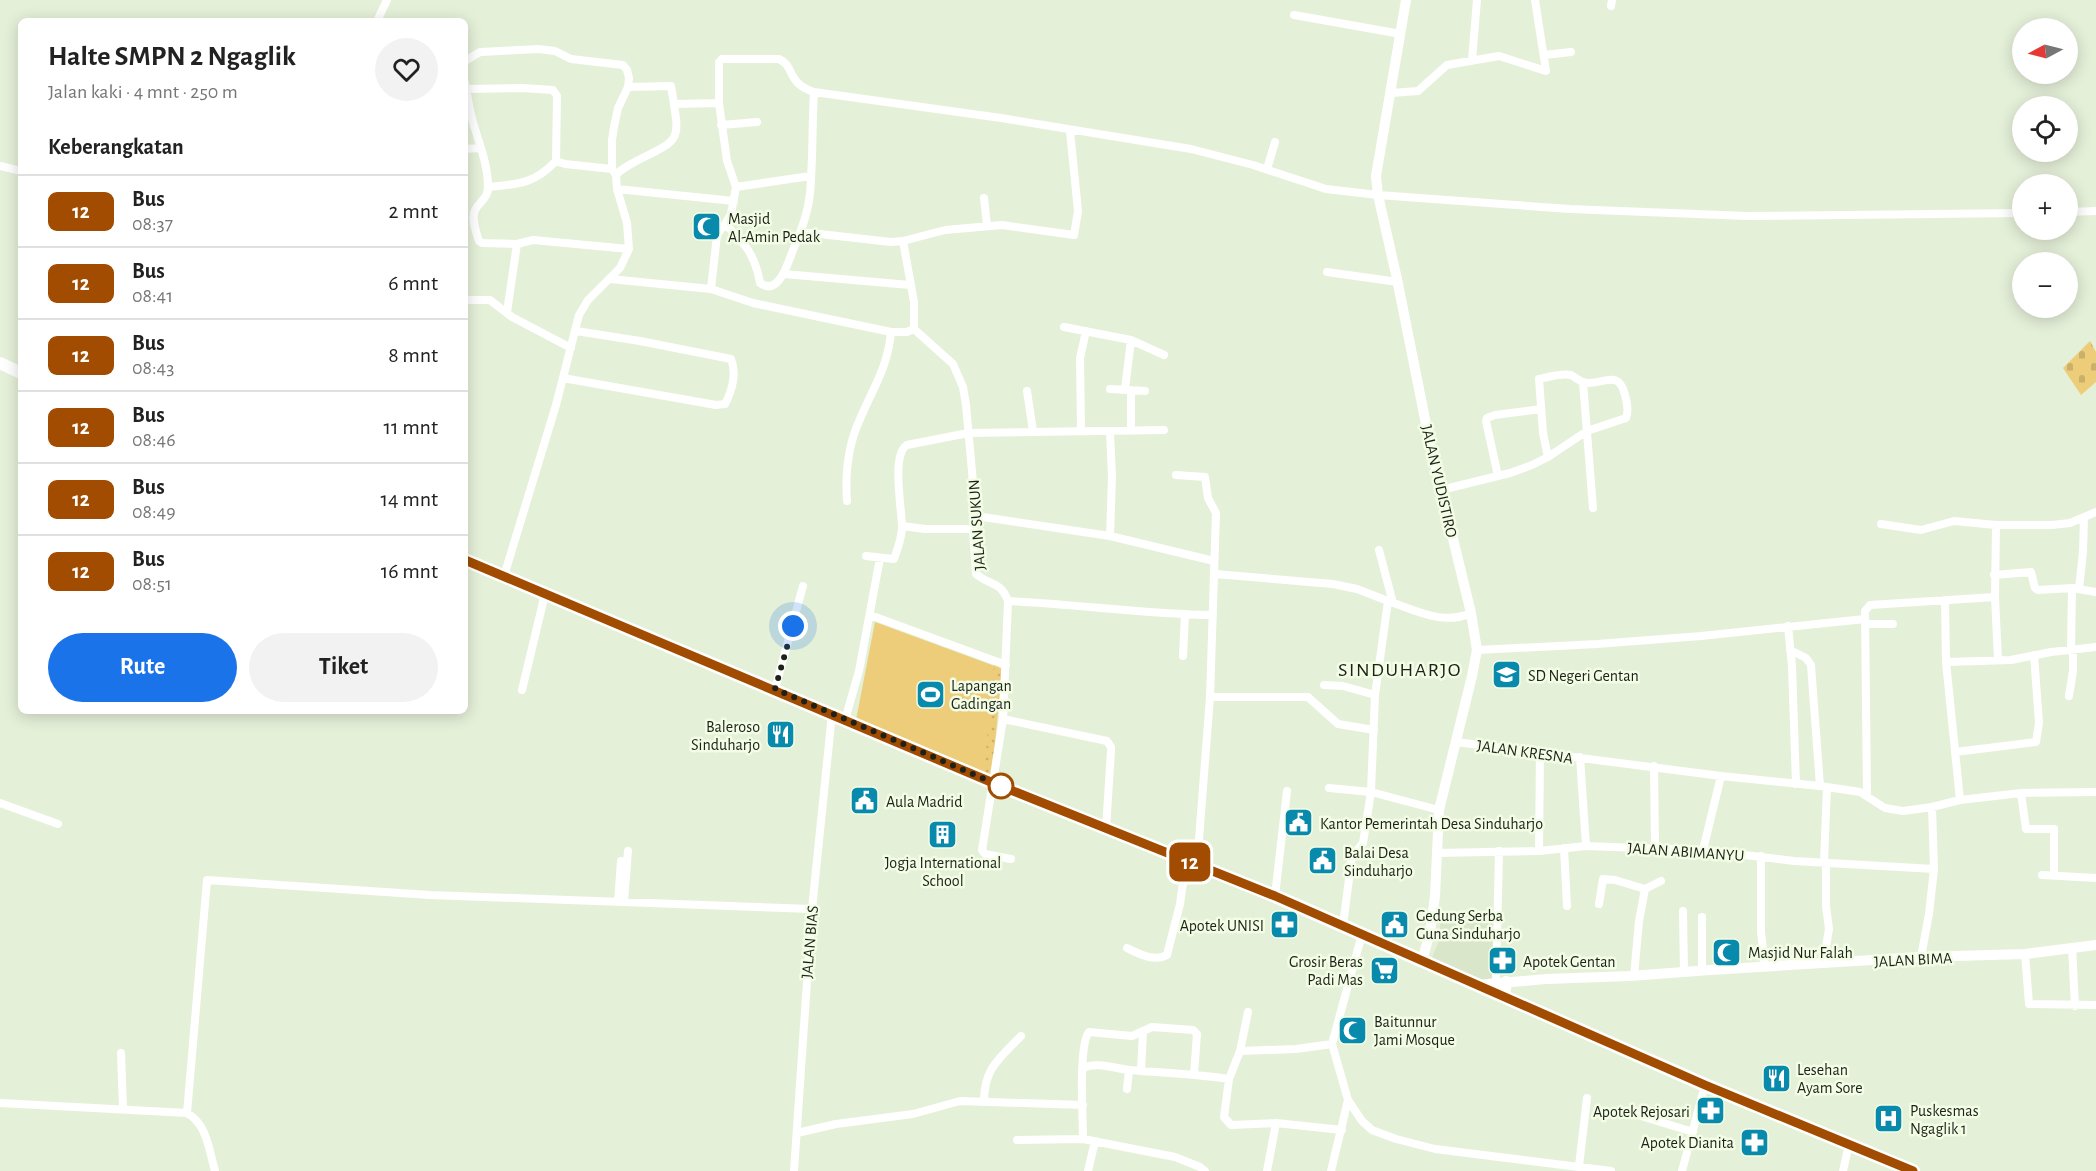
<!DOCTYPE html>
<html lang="id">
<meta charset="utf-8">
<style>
body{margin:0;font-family:"Alegreya Sans",sans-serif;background:#f2f2f2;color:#222;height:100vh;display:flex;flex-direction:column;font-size:22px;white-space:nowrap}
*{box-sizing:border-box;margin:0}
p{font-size:20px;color:#767676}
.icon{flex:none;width:33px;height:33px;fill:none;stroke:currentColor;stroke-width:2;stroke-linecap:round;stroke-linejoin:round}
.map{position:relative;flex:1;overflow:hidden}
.details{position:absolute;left:18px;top:18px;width:450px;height:696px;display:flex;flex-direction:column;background:#fff;border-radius:9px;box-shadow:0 3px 15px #0003}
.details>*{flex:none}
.badge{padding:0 12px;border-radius:9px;font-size:21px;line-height:39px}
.needle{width:39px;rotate:263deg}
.controls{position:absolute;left:2012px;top:18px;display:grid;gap:12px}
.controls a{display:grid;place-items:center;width:66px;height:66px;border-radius:50%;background:#fff;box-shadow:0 3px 15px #0003;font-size:30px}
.you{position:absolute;width:30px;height:30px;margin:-15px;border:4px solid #fff;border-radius:50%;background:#1a73e8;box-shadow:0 0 0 9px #1a73e833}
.map>.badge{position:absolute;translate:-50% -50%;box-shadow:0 0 0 3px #fff}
h2{padding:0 30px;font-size:22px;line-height:54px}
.round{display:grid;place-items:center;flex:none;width:63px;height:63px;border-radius:32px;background:#f2f2f2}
.headline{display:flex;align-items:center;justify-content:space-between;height:102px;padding:0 30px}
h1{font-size:28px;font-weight:700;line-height:45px}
.action{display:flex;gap:12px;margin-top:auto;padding:12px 30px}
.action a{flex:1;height:69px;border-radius:36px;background:#1a73e8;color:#fff;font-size:24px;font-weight:700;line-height:69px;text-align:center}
.action a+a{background:#f2f2f2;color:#222}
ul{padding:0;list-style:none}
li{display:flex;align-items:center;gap:18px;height:72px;padding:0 30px;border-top:2px solid #e0e0e0}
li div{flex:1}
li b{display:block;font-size:22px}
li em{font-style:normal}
li .badge{min-width:66px;font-weight:700;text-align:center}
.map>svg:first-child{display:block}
</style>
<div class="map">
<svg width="2096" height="1171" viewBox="0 0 2096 1171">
<defs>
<pattern id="cemetery-stones" width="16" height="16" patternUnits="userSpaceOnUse" patternTransform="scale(1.5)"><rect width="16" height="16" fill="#edcd7a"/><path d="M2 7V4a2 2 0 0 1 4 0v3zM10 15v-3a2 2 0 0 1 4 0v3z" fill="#cbb069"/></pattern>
<pattern id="park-dots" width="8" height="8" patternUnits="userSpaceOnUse" patternTransform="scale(1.5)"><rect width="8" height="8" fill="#edcd7a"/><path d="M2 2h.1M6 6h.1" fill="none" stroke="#cbb069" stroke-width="1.8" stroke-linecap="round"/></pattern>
</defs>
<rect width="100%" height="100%" fill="#e5f0d9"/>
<path fill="#d9e6c9" d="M1441 912 1495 915 1494 977 1481 981 1431 960 1439 941Z"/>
<path fill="#edcd7a" d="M875 622 1000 668 992 776 856 720Z"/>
<path fill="url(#cemetery-stones)" d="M2090 341 2096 352V382L2081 395 2063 368Z"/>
<path fill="url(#park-dots)" d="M994 665 1002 669 992 776 984 773Z"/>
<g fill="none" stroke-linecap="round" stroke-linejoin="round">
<path stroke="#fff" stroke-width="8" d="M1611 6 1612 0
M1294 15 1401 34
M377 21 387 0
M1544 55 1571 52
M1472 60 1477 0
M465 61 480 52 538 49 555 51 571 59 623 65 627 70 629 78 628 87 618 108 614 127 612 140V169L616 175 617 189 627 223 629 249 620 268 588 300 579 315 556 405 504 576
M465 83C467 92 468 101 470 110 475 135 488 160 488 187 488 198 480 201 475 210 471 219 476 232 479 241L482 243 517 244 533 240 629 249
M628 87 671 86 674 104 719 103 727 161 736 187 731 214 725 224C745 244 755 254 760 283 779 297 788 262 793 250 801 232 808 214 810 193 813 160 812 125 814 92
M466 89 522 88 553 90 557 96 556 161
M1391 93 1418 91 1447 65 1499 56 1546 71 1535 0
M719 103V62L722 59H779C795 66 786 83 814 92L1001 118 1191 149 1253 165 1326 189 1378 195 1570 209 1747 216 2022 213
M721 125 757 122
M465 149 481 148
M0 166 21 171
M1267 169 1275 142
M616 175C629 160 667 151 674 137 679 127 675 115 674 104
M488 187C519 184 534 184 556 161L565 164 612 169
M736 187 810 176
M617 189 734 201
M984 198 987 226
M2067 212 2096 211
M802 232 891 242 903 241 945 230 1002 225 1074 235 1078 211 1070 131
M903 241 914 302V329L953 364 963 387 966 405 976 516 973 529 976 574C990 586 1001 581 1008 601L1003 719 982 850 985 854 1011 859
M1327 272 1398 282
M784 274 910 285
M610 279 711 289 753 303 891 332H907L914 329
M711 289 717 235 725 224
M465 300H490L512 317 571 348
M507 312 517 244
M1064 327 1131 340 1164 355
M563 378 716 405 725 404C732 391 737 373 731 359L640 341 576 331
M1583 382 1593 508
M1110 389 1145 391
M1125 389 1131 340
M1027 391 1033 431
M1081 430 1080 358 1086 331
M1131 431V390
M1110 432 1112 477 1110 536
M1176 475 1205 477 1208 498 1216 513 1210 697 1197 865
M1498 476 1486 421 1487 418 1495 415 1541 409
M1441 490 1510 473 1532 465 1548 457 1587 431 1626 418C1629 411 1627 402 1625 395 1618 366 1600 388 1583 382 1579 381 1575 377 1571 375 1562 373 1548 377 1539 379L1543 433 1548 457
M847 501C845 473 848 445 860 419 873 388 888 367 891 332
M976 516 1110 536 1214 561
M1881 524 1921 530 1954 521 1996 525H2052L2070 523 2096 512
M1996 525 1995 597 1998 660
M902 526 925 529H973
M1379 550 1393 603
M866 556 894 559C898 548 902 538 902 527 902 510 891 454 907 445L968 433 1164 430
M1215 574 1333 584 1357 589 1388 601
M1994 575 2031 572 2035 588 2038 590 2072 588 2096 592
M2079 589 2083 552 2084 518
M1945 600 1946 662
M1008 601C1077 604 1144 614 1213 615
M870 615 1006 665
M1866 624H1893
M1788 626 1792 666 1796 784
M2071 649 2072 588
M1477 650 1597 644 1701 636 1865 619
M1790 650 1806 658 1811 665 1820 786
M1183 656 1185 614
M1324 685 1343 686 1375 695
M775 689 803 586
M522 690 545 594
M2069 696 2073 671V649
M1210 697H1308L1338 724 1374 730
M1003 719 1107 741 1111 747V751L1106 829
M845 720 859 671 880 558
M1456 742 1721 776 1820 786 1860 792 1885 808 1903 811 1932 807 1960 800 2021 793 2096 792
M1955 752 2036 742 2039 723 2034 655
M1580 757 1586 846
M1654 766 1655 848
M1329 788 1371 792 1375 695 1388 601C1415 610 1443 626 1471 613
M2021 793 2026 829H2054V875
M1867 796 1865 611 1870 605 1995 597
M1960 800 1946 662 2011 660 2051 652 2096 647
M0 803 58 824
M1564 848 1567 906
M1703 850 1721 776
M1539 851 1540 752
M1437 853 1539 851 1586 846 1639 848 1703 850 1794 861 1934 869
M1761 856V932L1765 967
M1824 862 1827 787
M2042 875 2096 878
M1275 896 1287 791
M618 902 621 861
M624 902 628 851
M1599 904 1603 879 1615 880 1645 889
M1683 911 1684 972
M1343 925 1352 856 1363 843 1371 792 1439 810
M1362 934 1332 1044 1348 1100 1362 1121 1372 1130 1396 1139 1435 1149 1611 1171
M2072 947 2075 1006
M1127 948C1139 954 1154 962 1167 955L1180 904 1186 861
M2025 954 2029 1004 2096 1005
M1921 957 1929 914 1934 869 1932 807
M1823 964 1829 929 1826 906V862
M1702 970V917
M1634 976 1639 921 1645 889 1661 881
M1496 983 1499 851
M1240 1051 1248 1012
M121 1053 123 1109
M1084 1068C1096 1061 1116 1069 1130 1070 1163 1073 1196 1074 1229 1079L1224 1117 1231 1125 1276 1123 1342 1130
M1141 1071 1143 1032
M1229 1079 1240 1051 1296 1049 1332 1044
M1127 1089 1129 1070
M984 1101C984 1068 1000 1058 1021 1036
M0 1103 187 1113C207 1124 209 1150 215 1171
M187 1113 207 880 430 895 812 909
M1638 1115 1693 1132
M797 1133 836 1124 913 1114 960 1101 1083 1105
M1083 1139C1083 1118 1078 1046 1089 1032L1132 1036 1152 1027 1193 1030 1197 1034 1194 1074
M1017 1140 1083 1139 1175 1157 1200 1167 1205 1171
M1579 1166 1587 1098
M794 1171 812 909 832 714
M1088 1171 1095 1141
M1267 1171 1276 1123
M1331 1171 1348 1100
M1682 1171 1705 1085
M1843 1171 1849 1144"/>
<path stroke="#fff" stroke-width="10" d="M1406 0 1376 176 1378 195 1397 279 1430 444 1471 613 1477 650 1472 676 1439 810 1435 896 1430 932 1422 961
M1478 985 1546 979 1630 976 1710 970 1921 957 2025 954 2096 945"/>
<path stroke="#fff" stroke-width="12" d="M0 363 21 373
M465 560 998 785 1275 896 1705 1085 1913 1171
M1504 997 1506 982"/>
</g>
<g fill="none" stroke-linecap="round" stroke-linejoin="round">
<defs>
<path id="line" d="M465 560 998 785 1275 896 1705 1085 1913 1171"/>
</defs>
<use href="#line" stroke="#fff" stroke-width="14"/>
<use href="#line" stroke="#a14c00" stroke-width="9"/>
<path stroke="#1d2118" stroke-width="6" stroke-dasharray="0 10.8" d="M793 626 775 689 1001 786"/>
</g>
<defs>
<symbol id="mosque-square" viewBox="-11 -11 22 22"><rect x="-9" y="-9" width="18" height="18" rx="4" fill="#078aab" stroke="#f3fde6"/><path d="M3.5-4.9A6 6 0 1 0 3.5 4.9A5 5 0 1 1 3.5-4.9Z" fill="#fff"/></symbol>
<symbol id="school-square" viewBox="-11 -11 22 22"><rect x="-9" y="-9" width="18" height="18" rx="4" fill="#078aab" stroke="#f3fde6"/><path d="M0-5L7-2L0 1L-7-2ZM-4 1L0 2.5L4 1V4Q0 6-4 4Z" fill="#fff"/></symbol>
<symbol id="stadium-square" viewBox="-11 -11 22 22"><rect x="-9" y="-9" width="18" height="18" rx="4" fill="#078aab" stroke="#f3fde6"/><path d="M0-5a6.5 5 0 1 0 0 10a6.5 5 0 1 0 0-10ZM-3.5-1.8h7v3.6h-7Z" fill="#fff"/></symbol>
<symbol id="restaurant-square" viewBox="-11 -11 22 22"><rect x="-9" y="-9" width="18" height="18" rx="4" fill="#078aab" stroke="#f3fde6"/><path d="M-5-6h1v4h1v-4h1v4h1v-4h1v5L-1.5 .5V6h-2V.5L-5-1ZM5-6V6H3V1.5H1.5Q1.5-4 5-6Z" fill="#fff"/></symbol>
<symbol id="civic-square" viewBox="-11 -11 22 22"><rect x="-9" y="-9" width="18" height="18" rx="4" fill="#078aab" stroke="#f3fde6"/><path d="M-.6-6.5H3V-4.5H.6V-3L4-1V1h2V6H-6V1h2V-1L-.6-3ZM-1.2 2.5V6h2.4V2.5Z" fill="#fff"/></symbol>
<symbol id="building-square" viewBox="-11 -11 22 22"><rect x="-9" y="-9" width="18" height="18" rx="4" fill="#078aab" stroke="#f3fde6"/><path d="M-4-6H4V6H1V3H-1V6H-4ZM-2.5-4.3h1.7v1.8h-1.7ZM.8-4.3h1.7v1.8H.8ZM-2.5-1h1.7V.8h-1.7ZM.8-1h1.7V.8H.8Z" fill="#fff"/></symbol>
<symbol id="pharmacy-square" viewBox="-11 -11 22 22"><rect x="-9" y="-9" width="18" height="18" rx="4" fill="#078aab" stroke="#f3fde6"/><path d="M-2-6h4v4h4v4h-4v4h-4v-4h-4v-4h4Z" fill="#fff"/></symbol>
<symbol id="supermarket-square" viewBox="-11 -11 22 22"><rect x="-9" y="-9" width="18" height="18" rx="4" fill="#078aab" stroke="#f3fde6"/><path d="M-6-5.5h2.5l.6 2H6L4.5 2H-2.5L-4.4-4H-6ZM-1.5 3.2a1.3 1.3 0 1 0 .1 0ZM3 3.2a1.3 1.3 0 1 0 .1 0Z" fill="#fff"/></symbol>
<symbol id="hospital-square" viewBox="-11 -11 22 22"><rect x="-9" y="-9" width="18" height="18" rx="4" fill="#078aab" stroke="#f3fde6"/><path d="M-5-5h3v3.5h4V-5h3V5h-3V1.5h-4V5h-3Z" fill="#fff"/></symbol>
</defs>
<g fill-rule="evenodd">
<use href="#mosque-square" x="690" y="210" width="33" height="33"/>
<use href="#school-square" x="1490" y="658" width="33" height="33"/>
<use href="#stadium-square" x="914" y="678" width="33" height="33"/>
<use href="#restaurant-square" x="764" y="718" width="33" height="33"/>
<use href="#civic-square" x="848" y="784" width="33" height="33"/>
<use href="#civic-square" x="1282" y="806" width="33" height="33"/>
<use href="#building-square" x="926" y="818" width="33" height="33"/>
<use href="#civic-square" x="1306" y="844" width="33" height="33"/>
<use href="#civic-square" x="1378" y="908" width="33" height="33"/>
<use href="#pharmacy-square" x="1268" y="908" width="33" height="33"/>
<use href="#mosque-square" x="1710" y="936" width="33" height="33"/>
<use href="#pharmacy-square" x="1486" y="944" width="33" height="33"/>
<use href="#supermarket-square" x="1368" y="954" width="33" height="33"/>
<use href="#mosque-square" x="1336" y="1014" width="33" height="33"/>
<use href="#restaurant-square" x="1760" y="1062" width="33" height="33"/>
<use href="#pharmacy-square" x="1694" y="1094" width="33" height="33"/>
<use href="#hospital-square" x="1872" y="1102" width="33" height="33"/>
<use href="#pharmacy-square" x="1738" y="1126" width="33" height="33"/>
</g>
<circle fill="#fff" stroke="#a14c00" stroke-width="3" cx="1001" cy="786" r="12"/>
<g text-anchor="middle" stroke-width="5" stroke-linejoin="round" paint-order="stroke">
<g font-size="16" fill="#1d2118" stroke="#f3fde6" text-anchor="start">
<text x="728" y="224">Masjid<tspan x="728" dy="18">Al-Amin Pedak</tspan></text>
<text x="1528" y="681">SD Negeri Gentan</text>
<text x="951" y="691">Lapangan<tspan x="951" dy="18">Gadingan</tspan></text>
<text x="760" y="732" text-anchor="end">Baleroso<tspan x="760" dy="18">Sinduharjo</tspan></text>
<text x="886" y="807">Aula Madrid</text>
<text x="1320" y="829">Kantor Pemerintah Desa Sinduharjo</text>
<text x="1344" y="858">Balai Desa<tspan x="1344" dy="18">Sinduharjo</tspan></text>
<text x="943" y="868" text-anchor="middle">Jogja International<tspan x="943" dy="18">School</tspan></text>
<text x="1416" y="921">Gedung Serba<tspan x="1416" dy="18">Guna Sinduharjo</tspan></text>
<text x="1264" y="931" text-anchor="end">Apotek UNISI</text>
<text x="1748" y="958">Masjid Nur Falah</text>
<text x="1363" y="967" text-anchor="end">Grosir Beras<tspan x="1363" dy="18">Padi Mas</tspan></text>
<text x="1523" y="967">Apotek Gentan</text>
<text x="1374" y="1027">Baitunnur<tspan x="1374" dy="18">Jami Mosque</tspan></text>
<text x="1797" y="1075">Lesehan<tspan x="1797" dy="18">Ayam Sore</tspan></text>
<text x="1910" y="1116">Puskesmas<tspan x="1910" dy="18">Ngaglik 1</tspan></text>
<text x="1690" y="1117" text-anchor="end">Apotek Rejosari</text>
<text x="1734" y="1148" text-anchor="end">Apotek Dianita</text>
</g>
<g font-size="16" fill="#1d2118" stroke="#f3fde6">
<text transform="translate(1440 481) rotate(77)" y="6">JALAN YUDISTIRO</text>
<text transform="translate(976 525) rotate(-94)" y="6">JALAN SUKUN</text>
<text transform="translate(1525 751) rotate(8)" y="6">JALAN KRESNA</text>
<text transform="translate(1686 851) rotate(4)" y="6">JALAN ABIMANYU</text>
<text transform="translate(809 942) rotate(-85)" y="6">JALAN BIAS</text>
<text transform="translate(1913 959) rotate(-3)" y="6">JALAN BIMA</text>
</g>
<g font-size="20" letter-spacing="1.5" fill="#1d2118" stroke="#f3fde6">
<text x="1400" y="676">SINDUHARJO</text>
</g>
</g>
</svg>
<div class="controls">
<a><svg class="needle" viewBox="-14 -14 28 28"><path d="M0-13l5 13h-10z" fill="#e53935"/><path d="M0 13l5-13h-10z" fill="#767676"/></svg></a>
<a><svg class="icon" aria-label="locate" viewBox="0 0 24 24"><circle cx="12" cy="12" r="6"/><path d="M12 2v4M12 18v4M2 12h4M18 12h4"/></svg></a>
<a>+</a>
<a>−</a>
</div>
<div class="you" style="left:793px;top:626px"></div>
<b class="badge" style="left:1190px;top:862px;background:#a14c00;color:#fff">12</b>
<section class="details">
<div class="headline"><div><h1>Halte SMPN 2 Ngaglik</h1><p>Jalan kaki · 4 mnt · 250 m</p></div><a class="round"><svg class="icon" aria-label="heart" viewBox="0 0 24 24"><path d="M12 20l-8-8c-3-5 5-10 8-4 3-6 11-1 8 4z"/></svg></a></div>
<h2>Keberangkatan</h2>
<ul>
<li><span class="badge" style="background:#a14c00;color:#fff">12</span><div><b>Bus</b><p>08:37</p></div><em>2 mnt</em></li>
<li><span class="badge" style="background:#a14c00;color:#fff">12</span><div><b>Bus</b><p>08:41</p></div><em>6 mnt</em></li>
<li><span class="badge" style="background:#a14c00;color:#fff">12</span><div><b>Bus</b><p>08:43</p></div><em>8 mnt</em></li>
<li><span class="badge" style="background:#a14c00;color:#fff">12</span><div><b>Bus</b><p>08:46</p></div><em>11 mnt</em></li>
<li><span class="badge" style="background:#a14c00;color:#fff">12</span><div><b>Bus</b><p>08:49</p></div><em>14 mnt</em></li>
<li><span class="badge" style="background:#a14c00;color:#fff">12</span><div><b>Bus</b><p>08:51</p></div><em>16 mnt</em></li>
</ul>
<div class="action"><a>Rute</a><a>Tiket</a></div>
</section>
</div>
